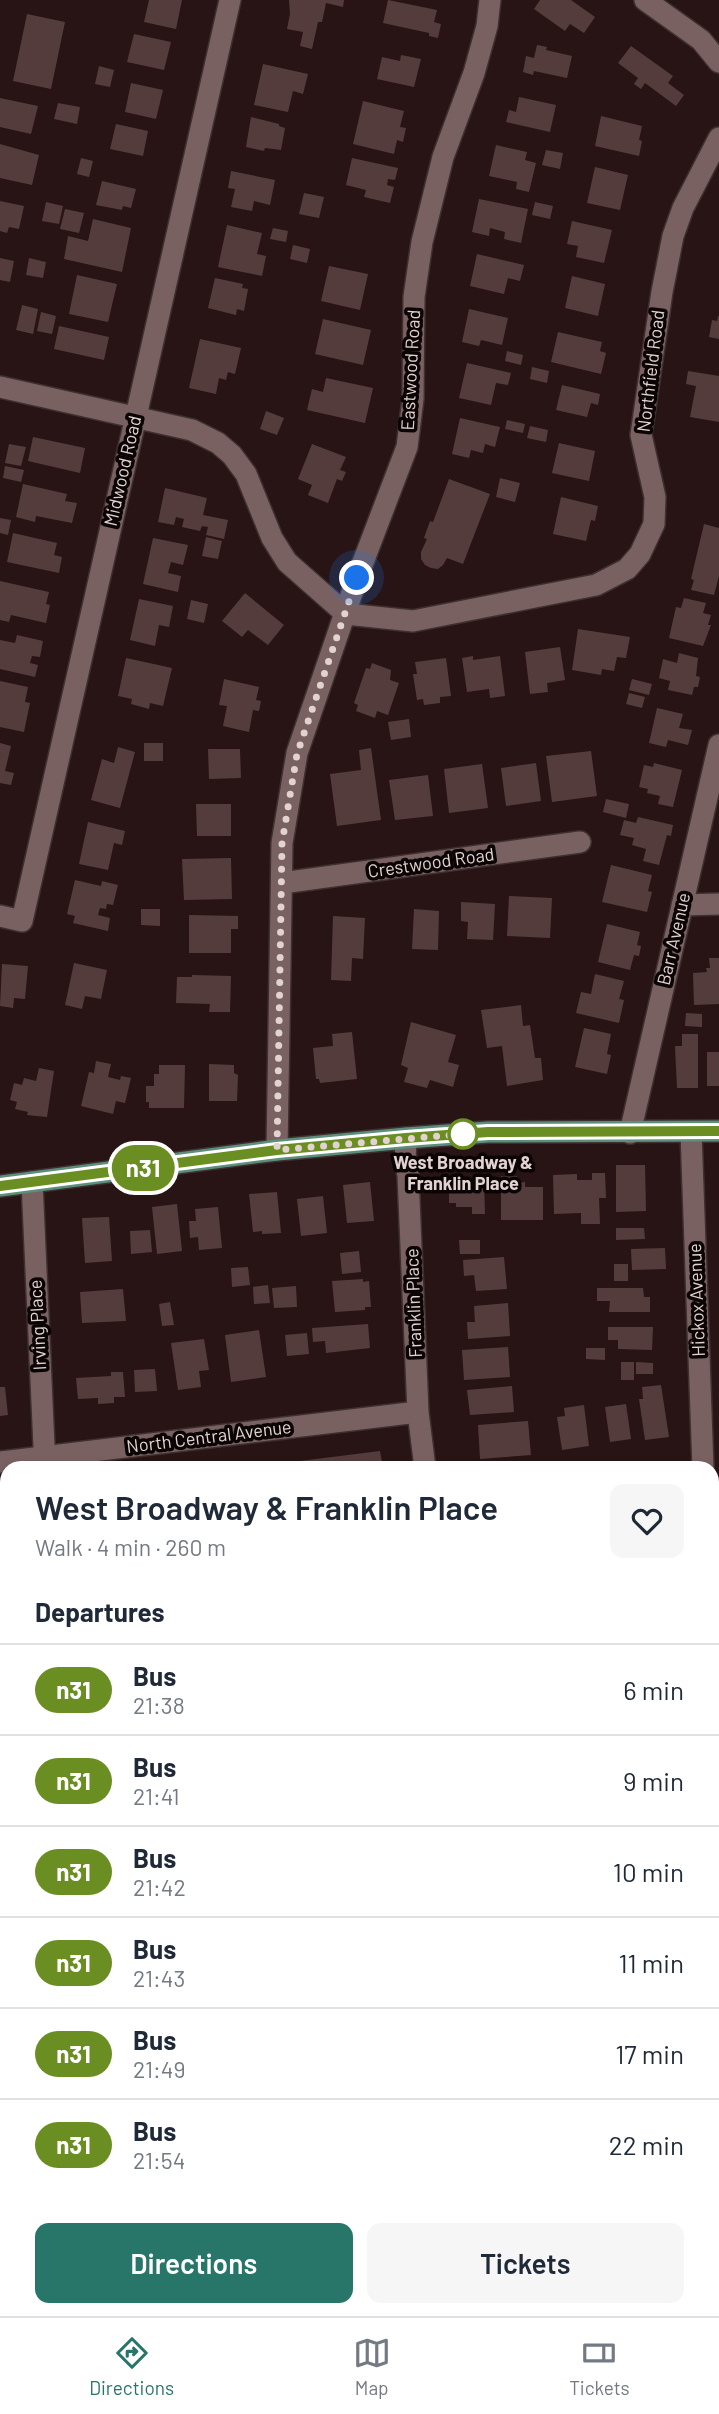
<!DOCTYPE html>
<meta charset="utf-8">
<style>
body{margin:0;font-family:Barlow,sans-serif;background:#f6f6f7;color:#1f2937;height:100vh;display:flex;flex-direction:column;font-size:26px;white-space:nowrap}
*{box-sizing:border-box;margin:0}
p{font-size:23px;color:#747a83}
.icon{flex:none;width:38px;height:38px;fill:none;stroke:currentColor;stroke-width:2;stroke-linecap:round;stroke-linejoin:round}
.map{position:relative;flex:1;overflow:hidden}
.sheet{position:absolute;left:0px;top:1461px;width:719px;height:856px;display:flex;flex-direction:column;background:#fff;border-radius:21px 21px 0 0;box-shadow:0 4px 10px #0003}
.sheet>*{flex:none}
.badge{padding:0 14px;border-radius:23px;font-size:24px;line-height:46px}
.you{position:absolute;width:35px;height:35px;margin:-18px;border:5px solid #fff;border-radius:50%;background:#1a73e8;box-shadow:0 0 0 10px #1a73e833}
.map>.badge{position:absolute;translate:-50% -50%;box-shadow:0 0 0 4px #fff}
h2{padding:0 35px;font-size:26px;line-height:63px}
.round{display:grid;place-items:center;flex:none;width:74px;height:74px;border-radius:14px;background:#f6f6f7}
.head{display:flex;align-items:center;justify-content:space-between;height:119px;padding:0 35px}
h1{font-size:33px;font-weight:600;line-height:52px}
.button{display:flex;gap:14px;margin-top:auto;padding:14px 35px}
.button a{flex:1;height:80px;border-radius:14px;background:#28766a;color:#fff;font-size:28px;font-weight:600;line-height:80px;text-align:center}
.button a+a{background:#f6f6f7;color:#1f2937}
ul{padding:0;list-style:none}
li{display:flex;align-items:center;gap:21px;height:91px;padding:0 35px;border-top:2px solid #e0e1e3}
li div{flex:1}
li b{display:block;font-size:26px}
li em{font-style:normal}
li .badge{min-width:77px;font-weight:700;text-align:center}
.menu{display:flex;justify-content:space-around;align-items:center;height:98px;border-top:2px solid #e0e1e3;background:#fff;font-size:19px;color:#747a83}
.menu a{display:grid;justify-items:center;gap:4px}
.menu .current{color:#28766a}
.map>svg:first-child{display:block}
</style>
<div class="map">
<svg width="719" height="2316" viewBox="0 0 719 2316">
<rect width="100%" height="100%" fill="#281414"/>
<path fill="#52151a" d="M0 2070H7V2177L0 2178Z"/>
<path fill="#543c3c" d="M149 0H182L176 29 144 22Z
M289 0H344L343 7 326 3 322 22H318L312 49 300 46 303 32 287 29 290 14Z
M388 0 437 10 434 22 441 24 438 38 429 36V33L383 23Z
M540 0H571L595 17 584 33 570 24 565 31 534 9Z
M27 14 65 22 51 89 13 81Z
M134 34 171 42 164 70 127 62Z
M537 45 547 47 546 50 572 56 567 78 534 71 533 75 523 72 526 56 534 58Z
M631 46 673 76 668 83 684 95 676 106 645 83 641 89 634 84 638 78 618 63Z
M401 55 421 59 414 87 377 79 382 57 400 61Z
M263 64 308 74 303 94 293 91 288 112 254 105Z
M99 66 114 70 110 87 95 84Z
M131 83 163 90 156 119 125 112Z
M519 97 556 105 550 132 506 122 509 110 516 112Z
M0 98 38 106 31 134 0 127Z
M363 101 404 111 400 127 406 128 403 142 397 140 394 154 353 144Z
M58 103 80 107 77 124 54 119Z
M601 116 642 126 639 140 642 141 639 156 595 146Z
M251 117 279 124V126L285 128 281 150 265 148 264 151 246 147Z
M116 124 148 131 143 156 110 149Z
M0 144 39 155 32 185 0 178Z
M496 145 527 152 525 160 536 163 529 192 516 189 517 182 489 176Z
M546 150 563 153 560 169 542 165Z
M81 158 93 161 89 177 77 174Z
M352 158 398 168 395 180 388 179 387 185 394 187 390 203 364 197 366 190 346 185Z
M595 167 628 175 620 210 587 203Z
M231 171 275 180 270 205 254 201 252 211 231 207 235 189 228 188Z
M102 181 136 189 131 208 123 206 122 210 96 205Z
M304 193 324 197 319 218 299 214Z
M479 199 528 209 521 243 504 239 505 232 490 228 489 236 472 232Z
M0 201 24 206 19 229 9 227 7 233 0 231Z
M46 202 63 206 59 224 42 221Z
M535 202 553 206 550 219 532 215Z
M65 209 84 213 79 233 60 229Z
M93 219 131 228 122 272 64 259 68 236 88 241Z
M572 221 612 230 604 263 576 257 578 246 567 244Z
M227 225 262 233 257 254 266 256 262 276 218 267Z
M273 228 288 231 286 242 270 239Z
M293 245 310 249 307 263 290 259Z
M477 254 524 265 520 281 508 278 504 294 470 286Z
M0 258 14 261 10 282 0 280Z
M29 258 46 262 43 278 26 275Z
M329 266 368 274 360 310 321 301Z
M77 275 117 284 108 322 69 314Z
M572 276 605 284 598 316 565 308Z
M215 278 243 284 242 288 248 289 244 311 237 309 236 315 208 308Z
M22 305 38 309 33 334 16 330Z
M469 309 508 318 502 345 481 340 479 346 462 342Z
M41 312 56 316 52 334 37 331Z
M718 316H719V339L709 337 712 320 717 321Z
M323 319 371 330 363 365 315 354Z
M59 326 109 337 104 360 54 349Z
M558 332 602 342 600 351 606 353 601 374 551 362Z
M200 339 241 348 235 374 228 372 226 380 219 378 216 394 189 388Z
M507 351 523 355 521 365 505 361Z
M467 363 511 373 508 385 496 383 491 405 459 398Z
M532 367 549 371 547 383 530 379Z
M688 371 719 376V422L690 417 696 386 686 384Z
M326 378 373 388 365 423 307 410 312 389 323 392Z
M562 385 600 394 598 405 591 403 587 417 556 410Z
M266 411 284 418 277 435 260 429Z
M460 418 500 427 495 447 485 444 483 453 471 450 469 458 452 454Z
M507 420 525 424 523 433 505 429Z
M530 426 548 430 546 442 527 438Z
M33 437 85 448 80 473 28 461Z
M559 443 595 451 589 481 552 473Z
M9 444 26 447 21 466 5 463Z
M312 444 346 457 340 470 346 472 342 481 337 479 328 503 308 495 312 485 298 479Z
M5 466 24 470 21 482 3 478Z
M500 478 520 483 515 502 496 497Z
M449 479 490 494 463 564 447 558 443 565 438 569 431 568 425 565 421 559V552L427 539 424 538 430 521 433 522Z
M23 484 67 494 65 501 77 503 72 523 36 516 35 522 16 517Z
M165 488 207 498 203 515 228 520 224 539 206 535 208 527 202 526 200 531 182 527 184 519 176 517 174 525 158 522Z
M561 497 598 506 595 521 591 520 586 541 553 534Z
M0 518 11 520 8 535 0 533Z
M704 524 719 528V576L714 595 691 590 694 580 691 579Z
M13 533 57 543 54 555 62 557 59 573 7 562Z
M206 537 222 541 218 559 202 556Z
M153 538 188 545 183 565 171 562 168 573 181 576 178 592 143 584Z
M0 581 49 592 46 604 50 605 46 623 11 615 9 622 0 620Z
M245 593 284 625 268 645 248 630 242 637 222 621Z
M684 598 706 603 703 613 711 615 708 625H711L703 646 669 638 676 607 681 608Z
M139 599 173 606 169 627 159 625 155 646 130 640Z
M191 600 208 604 204 623 187 619Z
M578 629 630 637 626 658 617 657 614 671 602 669 601 675 572 670Z
M17 635 43 641 40 657 32 656 30 663 38 665 35 677 0 669V640L15 643Z
M560 647 565 680 547 683 548 692 530 694 525 652Z
M679 653 698 658 696 676 700 677 698 687H694L692 695 668 690 670 681 659 678 663 659 677 663Z
M473 656V660L500 656 505 696 490 698 489 689 467 692 462 658Z
M126 658 172 668 163 706 150 703 149 709 131 704 132 699 118 696Z
M446 658 451 696 440 697V703L424 705 423 699 417 700 413 674H417L415 662Z
M372 663 391 670 390 680 399 683 388 715 377 711 375 718 356 711 358 705 354 703 366 668 370 669Z
M224 679 259 687 256 700 261 701 259 711 253 710 249 732 223 726 227 706 219 705Z
M632 679 652 684 649 695 629 690Z
M0 681 28 687 25 702 30 703 24 732 0 727Z
M629 693 645 697 642 708 626 704Z
M657 708 683 714 679 728 692 730 688 745 668 740 666 747 649 743Z
M409 719 411 737 391 740 388 722Z
M0 743 11 746 5 771 14 773 11 785 0 783Z
M144 743H163V761H144Z
M118 747 135 752 120 808 91 800 102 759 114 763Z
M371 748 381 820 337 826 330 774 361 770 359 750Z
M208 749H240L241 778 209 779Z
M591 751 597 796 552 802 546 756Z
M536 763 541 801 506 806 501 768Z
M654 763 682 770 673 807 658 804 660 796 647 793 648 789 639 787 644 765 653 767Z
M482 764 488 808 449 813 444 769Z
M428 775 433 816 395 820 389 780Z
M606 799 629 804 626 818 603 812Z
M196 804H231V836H197Z
M638 817 673 825 671 836 667 835 659 865 643 861 646 849 632 845 634 838 620 835 624 820 636 823Z
M88 822 125 831 122 845 114 843 108 870 79 864Z
M231 858 232 899 184 900 182 859Z
M611 865 652 875 648 891 652 892 647 912 602 902Z
M75 880 101 886 102 881 118 885 113 905 107 904 106 909 100 908 98 915 110 918 108 931 73 923 75 916 67 914Z
M509 896 552 898 550 938 507 936Z
M461 902 495 904 493 940 467 939 468 922 461 921Z
M141 909H160V926L141 925Z
M414 909 439 911 438 950 412 949Z
M189 915 238 916V929H231V953H189Z
M333 916 365 918 363 959 352 958 351 981 331 980Z
M607 924 640 932 637 945 641 946 639 956 634 955 630 970 598 962Z
M709 958H719V1004L694 1005 693 973 707 972 706 968H710Z
M74 963 107 970 101 999 85 996 82 1009 65 1005Z
M2 964 28 966 25 999 14 998 13 1008 0 1006Z
M595 974 624 981 619 999 624 1000 619 1023 576 1013 581 992 591 994Z
M192 975 231 976 230 1012H209L210 1004 176 1003 177 977H192Z
M521 1005 523 1026 530 1025 535 1058H541L543 1080 507 1086 502 1046 487 1048 481 1010Z
M686 1013 702 1014V1027L685 1026Z
M411 1022 456 1035 448 1062 459 1065 453 1087 430 1080 427 1088 404 1082 408 1068 401 1065Z
M584 1028 611 1034 607 1054 611 1055 607 1074 575 1067Z
M352 1032 357 1079 320 1083 319 1079H316L313 1048 333 1046 332 1034Z
M682 1034H698V1088H677L675 1046H682Z
M707 1052H719V1086H707Z
M96 1061 111 1064 108 1077 120 1080 121 1076 131 1078 125 1103 116 1101 113 1114 81 1106 89 1072 94 1073Z
M209 1064 234 1065V1073L238 1075 237 1101H209Z
M159 1065H185L184 1108H149V1102H146V1086H154V1074H159Z
M39 1068 54 1071 47 1117 27 1115 28 1112 15 1109 17 1102 10 1100 14 1083 22 1085 24 1078 36 1081Z
M616 1165H645L646 1211 616 1212Z
M592 1173H605L606 1198H599L600 1224H581V1213L554 1214 553 1175 577 1174V1180H592Z
M501 1176H517V1183L525 1182V1187H543V1220H501Z
M484 1180 485 1214H472V1207H456V1203H449V1183H456V1181Z
M370 1182 374 1221 347 1223 343 1185Z
M277 1192 281 1233 262 1234V1231L253 1232 249 1194Z
M323 1196 327 1233 301 1236 297 1199Z
M177 1204 182 1251 157 1254 152 1207Z
M218 1207 222 1248 199 1250 198 1237 190 1238 189 1221H196L195 1209Z
M109 1217 112 1261 85 1263 82 1218Z
M616 1228H644L645 1239 616 1240Z
M150 1230 152 1252 131 1254 130 1231Z
M459 1240H480V1254H460Z
M665 1248 666 1269 632 1270 631 1249Z
M359 1251 361 1272 342 1274 340 1253Z
M504 1257 507 1289 476 1291 474 1275 464 1276 463 1260Z
M614 1264H628V1281H614Z
M248 1267 250 1285 232 1287 231 1268Z
M363 1279V1282L369 1281 371 1307H365V1310L335 1312 332 1281Z
M268 1285 270 1303 254 1304 253 1287Z
M296 1286 297 1307 274 1308 272 1288Z
M597 1288H643L644 1297H650V1312H609L610 1301H597Z
M123 1289 126 1321 82 1323 80 1292Z
M170 1302 174 1325 162 1326 159 1304Z
M508 1303 510 1336 468 1339 467 1322H475L474 1306Z
M368 1324 370 1348 326 1353 325 1341 313 1342 312 1328Z
M608 1327H653L652 1350 618 1349V1340H608Z
M259 1330 266 1377 231 1382 225 1335Z
M307 1333 309 1354 287 1356 285 1335Z
M204 1339 209 1370 199 1371 201 1387 178 1390 171 1343Z
M508 1347 510 1377 464 1380 462 1350Z
M586 1348H605V1360L586 1359Z
M621 1362H634V1380H621Z
M636 1362 653 1363V1374H636Z
M155 1369 157 1391 135 1392 134 1370Z
M111 1372H123L125 1397H114V1403L98 1404V1398L78 1399 76 1378 111 1376Z
M661 1385 669 1437 645 1440 639 1399H643L642 1387Z
M512 1386 514 1412 470 1415 467 1390Z
M0 1387H5L8 1415 0 1416Z
M626 1404 631 1439 610 1442 605 1407Z
M584 1405 589 1446 562 1450 557 1417 565 1416 564 1408Z
M528 1421 531 1455 480 1459 478 1425Z
M380 1451 383 1468H253V1467Z
M0 1531H7V1589H0Z
M7 1592V1612L0 1613V1593Z
M7 1634V1692H0V1635Z
M719 1714V1740L712 1741V1715Z
M712 1794 719 1837V1839L712 1840Z
M718 1894 719 1939H712V1895Z
M0 1900H7V1949L0 1950Z
M712 1942H718L719 1962 712 1963Z
M0 1967H7V1995H0Z
M7 2021V2060L0 2061V2022Z
M718 2041 719 2058 712 2059V2042Z
M719 2154V2171L712 2172V2155Z
M712 2188H719V2205L712 2206Z
M0 2199H7V2310H39V2316H0Z
M122 2310H436L437 2316H123Z
M508 2310H695V2316H508Z"/>
<g fill="none" stroke-linecap="round" stroke-linejoin="round">
<defs>
<path id="minor" d="M645 0 701 40 719 62
M0 387 192 430 218 443 232 455 246 474 272 538 287 562 346 614 413 621 596 585 627 569 640 554 654 524 655 497 641 435 662 292 673 236 683 208 719 138
M282 883 580 842
M682 905 719 904
M0 916 22 921 230 0
M691 1132 703 1468
M630 1133 719 745
M406 1138 405 1162 408 1175 418 1412 425 1468
M277 1150 282 843 297 753 357 578 407 447 413 399 414 297 422 242 443 157 474 73 487 26 490 0
M32 1182 45 1468
M0 1462 418 1412
M0 1714 7 1713
M712 1870H719
M0 1871 7 1870
M712 2118 719 2117
M94 2310V2316
M473 2310V2316"/>
<path id="major" d="M0 1186 277 1150 406 1138 488 1132 719 1131"/>
</defs>
<use href="#minor" stroke="#3e3030" stroke-width="24"/>
<use href="#major" stroke="#3e3030" stroke-width="24"/>
<use href="#minor" stroke="#7a6161" stroke-width="21"/>
<use href="#major" stroke="#5b8e7b" stroke-width="21"/>
<defs>
<path id="rail" d="M712 1653H719
M712 1664H719
M0 1749 7 1748
M0 1760 7 1759"/>
</defs>
<use href="#rail" stroke="#928180" stroke-width="8"/>
<use href="#rail" stroke="#0b0404" stroke-width="5" stroke-dasharray="16" stroke-linecap="butt"/>
</g>
<g fill="none" stroke-linecap="round" stroke-linejoin="round">
<defs>
<path id="line" d="M0 1186 277 1150 406 1138 488 1132 719 1131"/>
</defs>
<use href="#line" stroke="#fff" stroke-width="16"/>
<use href="#line" stroke="#6b8e23" stroke-width="10"/>
<path stroke="#e2d3d2" stroke-width="7" stroke-dasharray="0 12.6" d="M357 578 297 754 282 843 277 1150 463 1134"/>
</g>
<circle fill="#fff" stroke="#6b8e23" stroke-width="3.5" cx="463" cy="1134" r="14"/>
<g text-anchor="middle" stroke-width="7" stroke-linejoin="round" paint-order="stroke">
<g font-size="18" fill="#e2d3d2" stroke="#0b0404">
<text transform="translate(411 370) rotate(-87)" y="6">Eastwood Road</text>
<text transform="translate(651 371) rotate(-83)" y="6">Northfield Road</text>
<text transform="translate(123 471) rotate(-77)" y="6">Midwood Road</text>
<text transform="translate(431 863) rotate(-8)" y="6">Crestwood Road</text>
<text transform="translate(674 939) rotate(-77)" y="6">Barr Avenue</text>
<text transform="translate(697 1300) rotate(-92)" y="6">Hickox Avenue</text>
<text transform="translate(414 1303) rotate(-92)" y="6">Franklin Place</text>
<text transform="translate(38 1325) rotate(-93)" y="6">Irving Place</text>
<text transform="translate(209 1437) rotate(-7)" y="6">North Central Avenue</text>
</g>
<g font-size="18" font-weight="bold" fill="#e2d3d2" stroke="#0b0404">
<text x="463" y="1169">West Broadway &amp;<tspan x="463" dy="21">Franklin Place</tspan></text>
</g>
</g>
</svg>
<div class="you" style="left:357px;top:578px"></div>
<b class="badge" style="left:143px;top:1168px;background:#6b8e23;color:#fff">n31</b>
<section class="sheet">
<div class="head"><div><h1>West Broadway &amp; Franklin Place</h1><p>Walk · 4 min · 260 m</p></div><a class="round"><svg class="icon" aria-label="heart" viewBox="0 0 24 24"><path d="M12 20l-8-8c-3-5 5-10 8-4 3-6 11-1 8 4z"/></svg></a></div>
<h2>Departures</h2>
<ul>
<li><span class="badge" style="background:#6b8e23;color:#fff">n31</span><div><b>Bus</b><p>21:38</p></div><em>6 min</em></li>
<li><span class="badge" style="background:#6b8e23;color:#fff">n31</span><div><b>Bus</b><p>21:41</p></div><em>9 min</em></li>
<li><span class="badge" style="background:#6b8e23;color:#fff">n31</span><div><b>Bus</b><p>21:42</p></div><em>10 min</em></li>
<li><span class="badge" style="background:#6b8e23;color:#fff">n31</span><div><b>Bus</b><p>21:43</p></div><em>11 min</em></li>
<li><span class="badge" style="background:#6b8e23;color:#fff">n31</span><div><b>Bus</b><p>21:49</p></div><em>17 min</em></li>
<li><span class="badge" style="background:#6b8e23;color:#fff">n31</span><div><b>Bus</b><p>21:54</p></div><em>22 min</em></li>
</ul>
<div class="button"><a>Directions</a><a>Tickets</a></div>
</section>
</div>
<nav class="menu">
<a class="current"><svg class="icon" aria-label="directions" viewBox="0 0 24 24"><path d="M12 3l9 9-9 9-9-9zM9 14v-3h6M13 9l2 2-2 2"/></svg>Directions</a>
<a><svg class="icon" aria-label="map" viewBox="0 0 24 24"><path d="M3 6l6-2 6 2 6-2v14l-6 2-6-2-6 2zM9 4v14M15 6v14"/></svg>Map</a>
<a><svg class="icon" aria-label="tickets" viewBox="0 0 24 24"><path d="M3 7h18v10H3zM15 7v10"/></svg>Tickets</a>
</nav>
